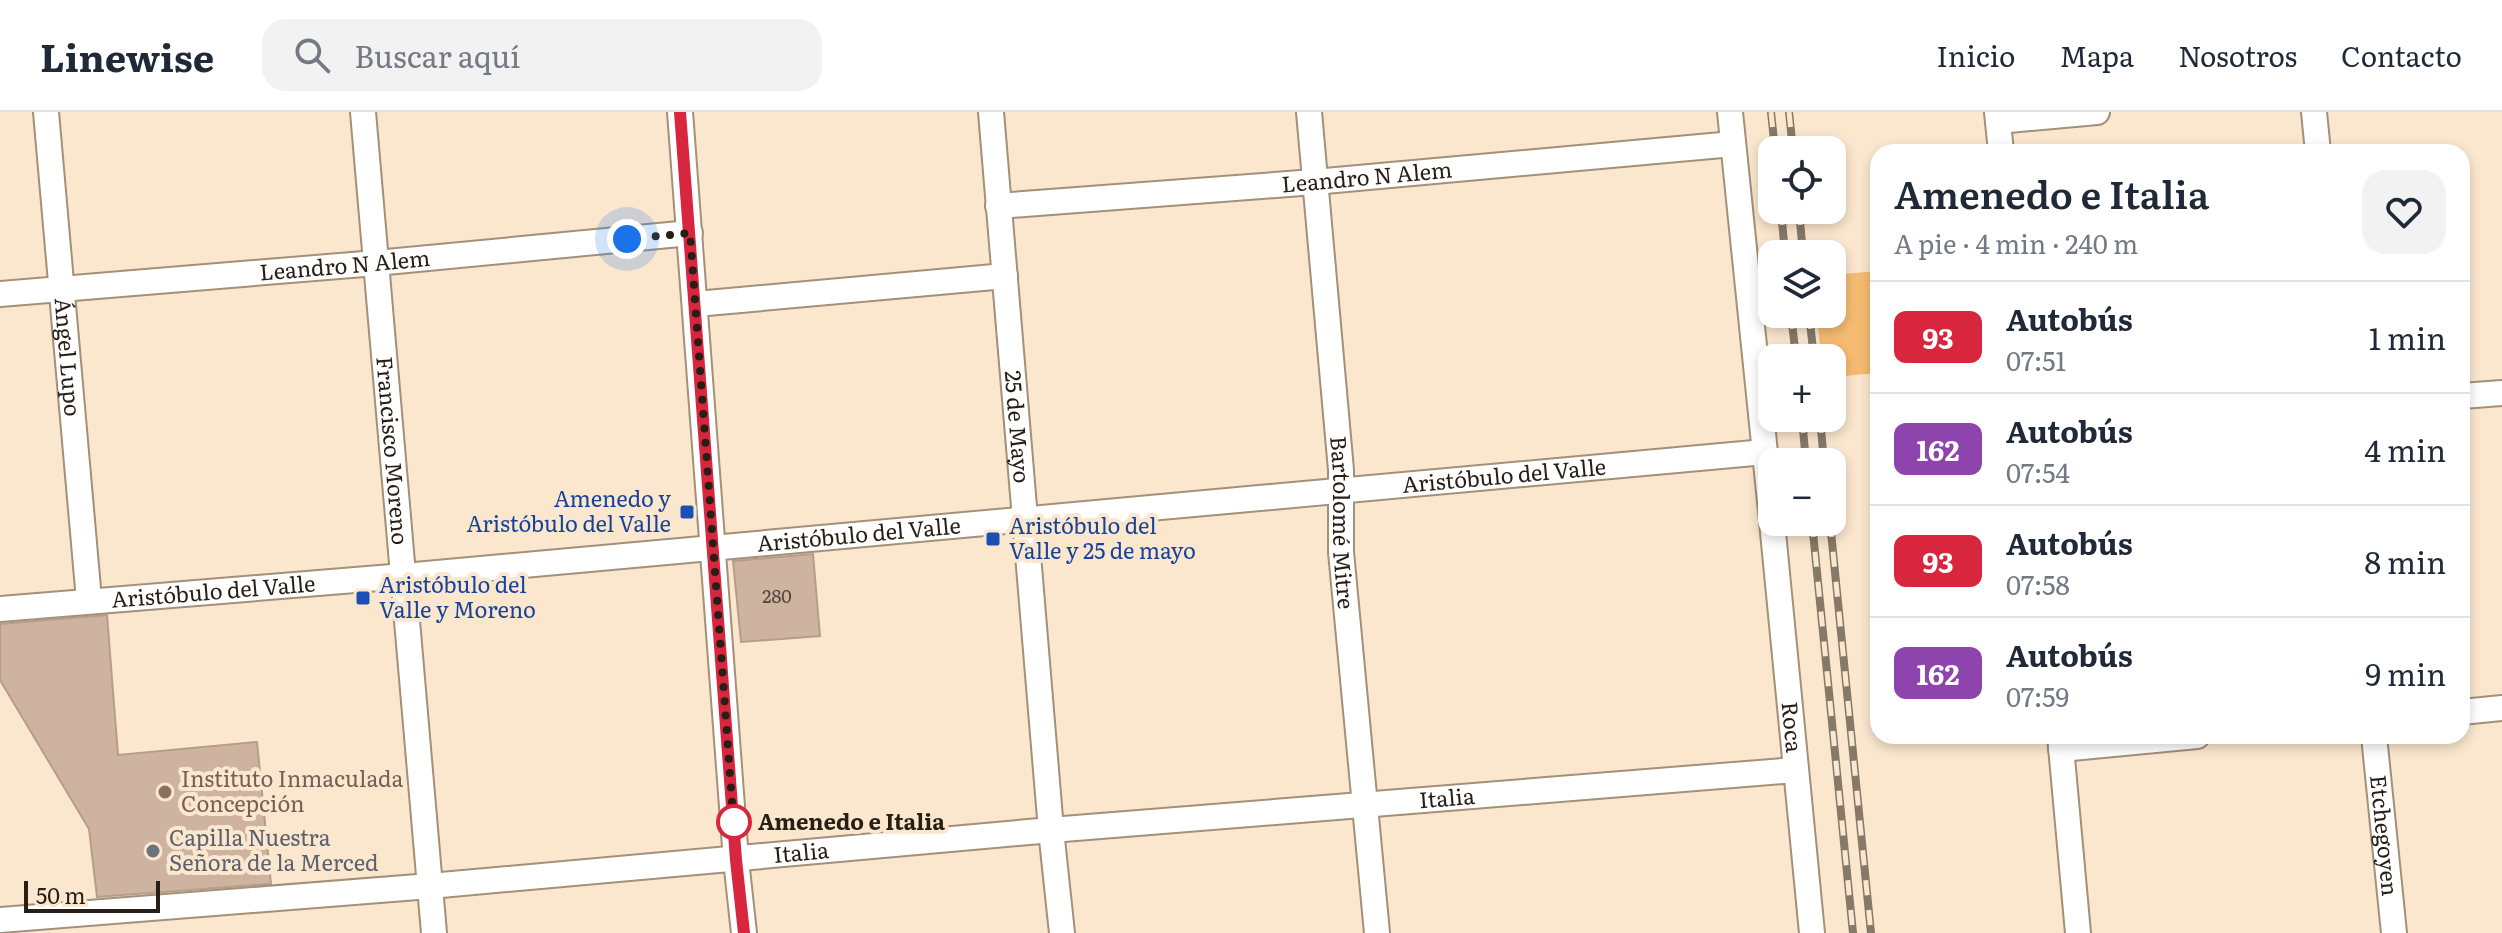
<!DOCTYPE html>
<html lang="es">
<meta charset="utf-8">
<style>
body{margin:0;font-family:Literata,serif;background:#f2f2f3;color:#1f2937;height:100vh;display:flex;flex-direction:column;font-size:30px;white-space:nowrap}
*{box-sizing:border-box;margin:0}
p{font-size:26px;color:#747a83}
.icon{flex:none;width:44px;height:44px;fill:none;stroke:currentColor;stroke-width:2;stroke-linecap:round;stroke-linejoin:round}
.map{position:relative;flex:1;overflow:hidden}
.side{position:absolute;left:1870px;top:32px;width:600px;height:600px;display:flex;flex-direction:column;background:#fff;border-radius:24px;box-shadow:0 4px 12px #0003}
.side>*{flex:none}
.badge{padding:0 16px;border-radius:12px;font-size:28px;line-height:52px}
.fabs{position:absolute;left:1758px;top:24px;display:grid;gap:16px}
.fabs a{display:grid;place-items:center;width:88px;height:88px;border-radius:16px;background:#fff;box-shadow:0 4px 12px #0003;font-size:40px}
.scale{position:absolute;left:24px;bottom:20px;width:136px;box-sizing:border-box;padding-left:8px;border:4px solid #271f16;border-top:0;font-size:22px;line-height:28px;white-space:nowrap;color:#271f16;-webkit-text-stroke:6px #fbe7ce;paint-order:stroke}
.you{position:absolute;width:40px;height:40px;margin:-20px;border:6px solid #fff;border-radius:50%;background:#1a73e8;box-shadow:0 0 0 12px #1a73e833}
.map>.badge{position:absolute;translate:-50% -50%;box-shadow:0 0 0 4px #fff}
.round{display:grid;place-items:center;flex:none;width:84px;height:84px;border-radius:24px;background:#f2f2f3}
.headline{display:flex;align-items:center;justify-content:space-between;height:136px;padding:0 24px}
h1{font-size:38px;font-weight:600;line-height:60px}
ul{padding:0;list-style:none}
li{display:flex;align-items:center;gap:24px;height:112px;padding:0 24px;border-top:2px solid #e0e1e3}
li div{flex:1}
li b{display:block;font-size:30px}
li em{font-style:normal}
li .badge{min-width:88px;font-weight:700;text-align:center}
header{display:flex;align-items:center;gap:48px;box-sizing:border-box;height:112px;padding:0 40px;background:#fff;border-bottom:2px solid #e0e1e3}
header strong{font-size:38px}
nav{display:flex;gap:44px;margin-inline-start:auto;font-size:28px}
.search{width:560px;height:72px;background:#f2f2f3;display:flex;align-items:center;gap:20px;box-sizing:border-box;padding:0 28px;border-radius:24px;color:#747a83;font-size:30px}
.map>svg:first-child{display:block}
</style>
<header>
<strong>Linewise</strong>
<div class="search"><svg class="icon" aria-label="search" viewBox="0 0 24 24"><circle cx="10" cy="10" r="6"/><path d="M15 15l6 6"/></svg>Buscar aquí</div>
<nav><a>Inicio</a><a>Mapa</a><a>Nosotros</a><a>Contacto</a></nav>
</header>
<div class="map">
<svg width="2502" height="821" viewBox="0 0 2502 821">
<rect width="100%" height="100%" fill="#fbe7ce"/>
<path fill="#f6bb71" d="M1878 159V261L1832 265V246H1821L1817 202H1832V163Z"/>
<path fill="#ceb3a1" stroke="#b69c8a" stroke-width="2" d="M813 442 820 524 741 530 733 449Z
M107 503 118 643 257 630 271 772 97 785 89 717 0 568V512Z"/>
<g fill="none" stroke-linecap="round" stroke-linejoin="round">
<defs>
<g id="minor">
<path id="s1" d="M46 0 89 488"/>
<path id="s2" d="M363 0 434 821"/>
<path d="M680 0 736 748 744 821"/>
<path id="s3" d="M991 0 1051 718 1062 821"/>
<path id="s4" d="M1309 0 1341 358V440L1377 821"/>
<path d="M1730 0 1772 409"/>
<path d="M1997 0 2001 40"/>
<path d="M2314 0 2318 40"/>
<path d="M1998 9 2097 0"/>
<path id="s5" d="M998 94 1314 70 1733 32"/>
<path id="s6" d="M0 182 376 151 690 121"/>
<path d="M696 192 1005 164"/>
<path d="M2462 284 2502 281"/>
<path id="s7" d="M1772 410 1812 821"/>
<path id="s8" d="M0 497 404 464 1765 340"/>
<path d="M2462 600 2502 596"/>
<path d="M2060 624 2078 821"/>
<path id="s9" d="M2374 624 2394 821"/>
<path d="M2061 637 2197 624"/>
<path id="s10" d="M0 808 430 774 1051 718 1795 658"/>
</g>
</defs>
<use href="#minor" stroke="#a39079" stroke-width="28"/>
<use href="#minor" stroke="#fff" stroke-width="24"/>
<defs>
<path id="rail" d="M1771 0 1775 38
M1789 0 1793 38
M1781 98 1785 142
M1799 98 1803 142
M1791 202 1796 246
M1809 202 1814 246
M1802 306 1806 350
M1820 306 1824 350
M1812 410 1853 821
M1830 410 1871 821"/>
</defs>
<use href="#rail" stroke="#867968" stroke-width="8"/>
<use href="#rail" stroke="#fbe7ce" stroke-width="5" stroke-dasharray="15" stroke-linecap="butt"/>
</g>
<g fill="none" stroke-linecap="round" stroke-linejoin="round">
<defs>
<path id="line" d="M680 0 736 748 744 821"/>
</defs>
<use href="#line" stroke="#fff" stroke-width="18"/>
<use href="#line" stroke="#d7263d" stroke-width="12"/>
<path stroke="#271f16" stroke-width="8" stroke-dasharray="0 14.4" d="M627 127 690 121 734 717V710"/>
</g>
<g fill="#1a4fb4" stroke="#fbe7ce" stroke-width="3">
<rect x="679" y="392" width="16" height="16" rx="4"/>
<rect x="985" y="419" width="16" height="16" rx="4"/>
<rect x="355" y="478" width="16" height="16" rx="4"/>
</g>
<circle fill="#8d6e63" stroke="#fbe7ce" stroke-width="3" cx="165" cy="680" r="8"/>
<circle fill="#fff" stroke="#d7263d" stroke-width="4" cx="734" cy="710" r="16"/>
<circle fill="#6b7280" stroke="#fbe7ce" stroke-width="3" cx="153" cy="739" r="8"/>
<g text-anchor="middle" stroke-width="8" stroke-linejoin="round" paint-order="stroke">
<g font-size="18" fill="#514439">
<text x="777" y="491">280</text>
</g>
<g font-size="22" fill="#271f16" stroke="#fbe7ce">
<text dy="8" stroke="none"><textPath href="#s5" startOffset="370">Leandro N Alem</textPath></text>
<text dy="8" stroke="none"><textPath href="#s6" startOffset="346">Leandro N Alem</textPath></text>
<text dy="8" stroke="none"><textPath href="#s1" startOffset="246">Ángel Lupo</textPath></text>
<text dy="8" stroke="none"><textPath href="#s3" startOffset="316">25 de Mayo</textPath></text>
<text dy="8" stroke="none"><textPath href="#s2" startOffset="340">Francisco Moreno</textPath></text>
<text dy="8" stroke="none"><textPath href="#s8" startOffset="1510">Aristóbulo del Valle</textPath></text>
<text dy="8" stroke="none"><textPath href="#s4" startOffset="412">Bartolomé Mitre</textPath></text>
<text dy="8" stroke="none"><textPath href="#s8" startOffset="862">Aristóbulo del Valle</textPath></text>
<text dy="8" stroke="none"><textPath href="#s8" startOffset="214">Aristóbulo del Valle</textPath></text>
<text dy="8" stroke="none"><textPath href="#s7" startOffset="206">Roca</textPath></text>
<text dy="8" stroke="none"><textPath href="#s10" startOffset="1452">Italia</textPath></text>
<text dy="8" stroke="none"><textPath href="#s9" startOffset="100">Etchegoyen</textPath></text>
<text dy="8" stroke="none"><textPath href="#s10" startOffset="804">Italia</textPath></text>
</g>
<g font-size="22" fill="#164399" stroke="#fbe7ce" text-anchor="start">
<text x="671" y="395" text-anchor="end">Amenedo y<tspan x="671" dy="25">Aristóbulo del Valle</tspan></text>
<text x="1009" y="422">Aristóbulo del<tspan x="1009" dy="25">Valle y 25 de mayo</tspan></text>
<text x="379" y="481">Aristóbulo del<tspan x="379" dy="25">Valle y Moreno</tspan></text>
</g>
<g font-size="22" fill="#785e54" stroke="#fbe7ce" text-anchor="start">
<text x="181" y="675">Instituto Inmaculada<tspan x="181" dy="25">Concepción</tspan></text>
</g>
<g font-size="22" font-weight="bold" fill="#271f16" stroke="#fbe7ce" text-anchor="start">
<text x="758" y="718">Amenedo e Italia</text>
</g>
<g font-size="22" fill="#5b616d" stroke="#fbe7ce" text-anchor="start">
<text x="169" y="734">Capilla Nuestra<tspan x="169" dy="25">Señora de la Merced</tspan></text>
</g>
</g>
</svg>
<div class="fabs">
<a><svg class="icon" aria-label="locate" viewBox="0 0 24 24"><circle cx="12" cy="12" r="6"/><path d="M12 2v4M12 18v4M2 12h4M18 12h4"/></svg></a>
<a><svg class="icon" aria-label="layers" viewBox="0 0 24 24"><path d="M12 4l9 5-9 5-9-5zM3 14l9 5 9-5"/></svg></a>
<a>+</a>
<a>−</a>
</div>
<div class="scale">50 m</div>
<div class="you" style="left:627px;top:127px"></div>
<section class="side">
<div class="headline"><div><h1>Amenedo e Italia</h1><p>A pie · 4 min · 240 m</p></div><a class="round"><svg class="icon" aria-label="heart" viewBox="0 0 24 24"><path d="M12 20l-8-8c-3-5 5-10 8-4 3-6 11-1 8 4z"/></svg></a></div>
<ul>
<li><span class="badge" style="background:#d7263d;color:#fff">93</span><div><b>Autobús</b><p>07:51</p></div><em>1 min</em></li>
<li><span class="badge" style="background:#8e44ad;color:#fff">162</span><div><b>Autobús</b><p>07:54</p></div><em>4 min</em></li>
<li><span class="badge" style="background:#d7263d;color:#fff">93</span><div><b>Autobús</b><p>07:58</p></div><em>8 min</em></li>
<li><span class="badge" style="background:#8e44ad;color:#fff">162</span><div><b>Autobús</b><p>07:59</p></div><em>9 min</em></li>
</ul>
</section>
</div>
